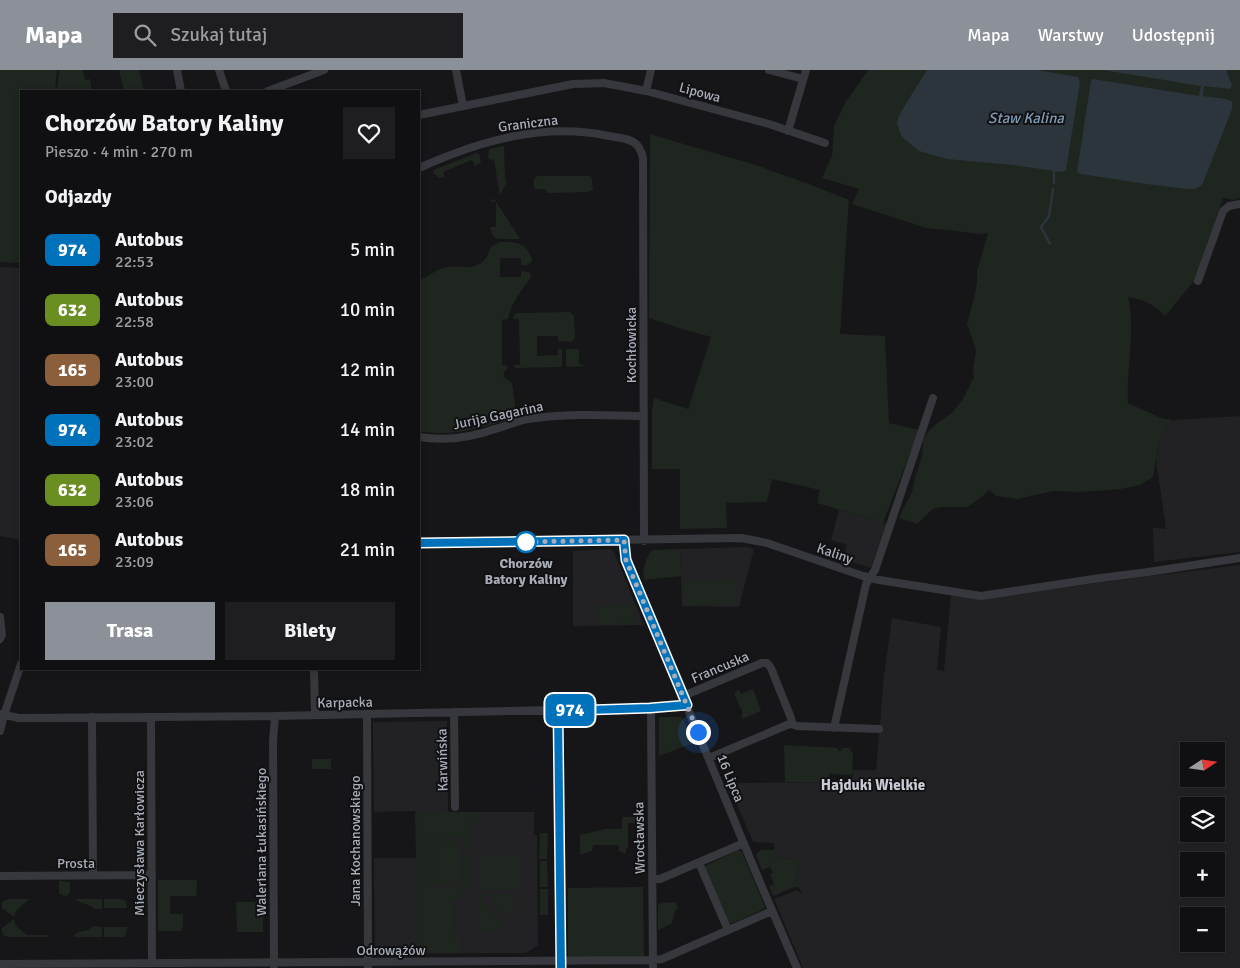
<!DOCTYPE html>
<html lang="pl">
<meta charset="utf-8">
<style>
body{margin:0;font-family:Signika,sans-serif;background:#1e1e20;color:#f1f3f6;height:100vh;display:flex;flex-direction:column;font-size:19px;white-space:nowrap}
*{box-sizing:border-box;margin:0}
p{font-size:16px;color:#9c9d9f}
.icon{flex:none;width:28px;height:28px;fill:none;stroke:currentColor;stroke-width:2;stroke-linecap:round;stroke-linejoin:round}
.map{position:relative;flex:1;overflow:hidden}
.drawer{position:absolute;left:20px;top:20px;width:400px;height:580px;display:flex;flex-direction:column;background:#101012;border-radius:0px;box-shadow:0 2px 8px #0003,0 0 0 1px #303032}
.drawer>*{flex:none}
.badge{padding:0 10px;border-radius:8px;font-size:18px;line-height:32px}
.needle{width:32px;rotate:77deg}
.controls{position:absolute;left:1180px;top:672px;display:grid;gap:10px}
.controls a{display:grid;place-items:center;width:45px;height:45px;border-radius:0px;background:#101012;box-shadow:0 2px 8px #0003,0 0 0 1px #303032;font-size:25px}
.you{position:absolute;width:25px;height:25px;margin:-12px;border:4px solid #fff;border-radius:50%;background:#1a73e8;box-shadow:0 0 0 8px #1a73e833}
.map>.badge{position:absolute;translate:-50% -50%;box-shadow:0 0 0 2px #fff}
h2{padding:0 25px;font-size:19px;line-height:45px}
.round{display:grid;place-items:center;flex:none;width:52px;height:52px;border-radius:0px;background:#1e1e20}
.head{display:flex;align-items:center;justify-content:space-between;height:85px;padding:0 25px}
h1{font-size:24px;font-weight:700;line-height:38px}
.primary-button{display:flex;gap:10px;margin-top:auto;padding:10px 25px}
.primary-button a{flex:1;height:58px;border-radius:0px;background:#8c9099;color:#fff;font-size:20px;font-weight:700;line-height:58px;text-align:center}
.primary-button a+a{background:#1e1e20;color:#f1f3f6}
ul{padding:0;list-style:none}
li{display:flex;align-items:center;gap:15px;height:60px;padding:0 25px}
li div{flex:1}
li b{display:block;font-size:19px}
li em{font-style:normal}
li .badge{min-width:55px;font-weight:700;text-align:center}
header{display:flex;align-items:center;gap:30px;box-sizing:border-box;height:70px;padding:0 25px;background:#8c9099;color:#fff}
header strong{font-size:24px}
nav{display:flex;gap:28px;margin-inline-start:auto;font-size:18px}
.search{width:350px;height:45px;background:#1e1e20;display:flex;align-items:center;gap:12px;box-sizing:border-box;padding:0 18px;border-radius:0px;color:#9c9d9f;font-size:19px}
.map>svg:first-child{display:block}
</style>
<header>
<strong>Mapa</strong>
<div class="search"><svg class="icon" aria-label="search" viewBox="0 0 24 24"><circle cx="10" cy="10" r="6"/><path d="M15 15l6 6"/></svg>Szukaj tutaj</div>
<nav><a>Mapa</a><a>Warstwy</a><a>Udostępnij</a></nav>
</header>
<div class="map">
<svg width="1240" height="898" viewBox="0 0 1240 898">
<rect width="100%" height="100%" fill="#161618"/>
<path fill="#222225" fill-rule="evenodd" d="M0 197 21 198V470L0 466Z
M1240 346V482L1154 492 1153 458 1166 459 1156 390 1161 367 1169 354 1173 350Z
M839 440 887 454 871 498 843 489 847 475 831 470Z
M747 477 754 479 739 537 682 536 680 479Z
M611 479 614 482 644 555 573 556V481Z
M1240 495V898H803L774 829 797 820 802 824 796 810 798 789 774 788V773L753 772 728 713 852 712 853 700H876L884 606 892 548 941 557 937 600 944 601 951 525 979 529 1112 511ZM1189 681H1216V709H1189ZM1189 736H1216V764H1189ZM1189 791H1216V819H1189ZM1189 846H1216V874H1189Z
M447 651 448 742H534V765H537L538 875 526 883 375 884 374 788H416L415 741 374 742 373 652Z"/>
<path fill="#1e261f" d="M0 0H57L55 21H21V193L0 192Z
M59 0H83L85 10 90 9 92 21H57Z
M119 0H139L144 21H124Z
M868 0H1240V128L1234 130 1223 128 1194 211 1165 246C1155 235 1143 229 1128 227 1136 260 1126 299 1128 333L1161 348 1173 350C1157 365 1157 387 1153 407L1140 415 1120 419 1081 422 1053 421 1018 429 996 426 989 420 978 430 967 437H941L933 439 917 454 899 448 912 422 915 408 922 386 923 371 927 363 936 354 952 343 963 329 974 307 973 299 976 280 967 254 975 224 977 213V201L988 163 981 164 926 158 852 134 859 119 822 108 832 86 834 56 845 33Z
M650 64 762 97 769 100 809 114 849 130 840 264 885 266 889 353 919 360 883 453 817 433 820 420 772 409 767 432 726 433 727 458 680 459V399H652V340L654 328 688 339 711 267 682 259 649 248Z
M504 76 505 109 507 111 500 126 494 90 488 89 489 79Z
M477 83 479 84 481 91 480 93 475 96 472 90 443 102 445 107 439 108 434 104 433 100Z
M538 106H590L592 108 593 120 588 122 547 123 545 119H535C533 115 532 108 538 106Z
M492 129 495 130 520 169H498L492 165 490 157H496V132L490 131Z
M499 172C516 172 525 171 532 189L531 192 528 195H521V188H500V207H521V201L529 202 531 205 530 209C521 221 511 233 508 249L502 250V295L508 296 506 301 504 302V305L503 306 512 313 517 348C483 356 454 368 419 361V211C428 206 437 199 447 197 459 195 472 201 482 192 488 188 488 181 492 176Z
M570 242 574 246 575 268 572 272 558 271V266H537V286L558 285V279H562V295L561 297 515 298 514 295H520L519 249H513L514 245 518 243Z
M567 279H579V294L584 295V296L567 297 566 295V280Z
M680 479 681 506 644 510C642 501 646 487 652 480Z
M736 509V534L685 536 684 510Z
M634 535 635 553 597 555 596 536Z
M753 619 761 641 742 649 741 645 743 644 741 640 742 639 740 637 734 623 739 620 741 624Z
M659 647H682L694 673 659 686Z
M784 675 838 678V680L841 681 842 678H850L853 685 852 705 829 704V712H785Z
M312 689H331V699H312Z
M416 742H480V751L470 752 471 781H464V768L430 769V818L461 817V829L452 830 453 872H455V863H460V882L417 883Z
M622 747H641L640 753H628V778L626 779V784L619 781V775H593L592 781 580 785V765L605 759H622Z
M540 763H548L547 789H539Z
M432 771H460L461 815H433Z
M738 780 742 782 765 837 762 840 733 853H730L728 851 705 798V796Z
M762 780H774V788L798 789 796 810 800 818 795 817 773 826 769 816 774 814 770 804 773 803 770 797 762 800 756 785 758 782Z
M464 786H471V819H464Z
M479 786H520V819L482 820 479 815Z
M540 791H547L548 817H540Z
M158 810H197L196 826H170V844H183V855L181 861H158Z
M59 811 70 812V822L68 825 64 826 59 823Z
M643 817 644 887H568V818Z
M540 819H548V845H540Z
M486 824H514V843L501 844Z
M480 826 504 856H497L496 861H480Z
M8 829H29C23 836 16 837 14 847L2 838V832Z
M75 829H102V839H94C89 833 81 835 75 829Z
M104 829H123L126 832 127 838H104Z
M236 832H263V862H237Z
M675 832 679 838 676 839 671 854 658 860V835L662 833Z
M14 849 16 856 27 865H47L49 867H9L4 866 2 863V858Z
M94 856 102 857V867H74L76 863 88 860Z
M104 857H127C127 861 127 865 123 867H104Z"/>
<path fill="#2c353c" d="M927 0H1037L1078 7 1080 12 1066 100 1062 102 1012 95 947 89 919 81 902 67 899 60 897 53 899 46 907 32Z
M1103 0H1226L1232 15 1230 19 1204 16 1203 26 1226 29 1232 32V39L1203 113C1199 119 1195 119 1188 119L1146 114 1081 104 1077 102 1091 10 1092 9 1199 26 1201 16Z"/>
<g fill="none" stroke-linecap="round" stroke-linejoin="round">
<path stroke="#2c353c" stroke-width="2.5" d="M1054 113V101
M1050 174 1041 157 1049 146 1053 119"/>
<path stroke="#37383d" stroke-width="8" d="M177 0 181 21
M219 0 226 21
M456 0 463 36
M769 0 803 9
M268 21 324 0
M646 21 651 0
M419 45 573 14 604 13 646 21 769 54 825 73
M788 61 806 0
M419 98C479 71 543 52 609 66 627 69 640 69 643 89L644 471
M1198 211 1223 141 1229 136 1240 134
M419 367C444 371 470 368 495 359 506 356 516 351 528 349 566 343 605 345 643 346
M624 471 626 490 759 810 797 898
M419 473 741 468 767 473 863 506 879 510 981 526 1093 509 1148 502 1240 488
M0 547 2 565 0 569
M314 599 315 645
M683 626 762 593H767L771 598 791 648 792 654
M651 638 653 898
M559 641 561 898
M454 642 455 737
M0 644 19 648 275 646 651 638 687 635
M367 644 368 898
M92 647 93 805
M151 647 152 898
M834 658 866 514 875 500 933 328
M0 661 4 645 21 594
M709 688 787 655 792 654 797 656 879 659
M699 793 728 860
M0 806 152 805
M652 809H660L744 773
M0 894 653 890 662 889 772 841
M274 896 273 671 275 646"/>
</g>
<g fill="none" stroke-linecap="round" stroke-linejoin="round">
<defs>
<path id="line" d="M419 473 624 470 626 490 687 635 650 638 558 641 561 898"/>
</defs>
<use href="#line" stroke="#fff" stroke-width="11"/>
<use href="#line" stroke="#0072bc" stroke-width="8"/>
<path stroke="#a8adb8" stroke-width="5" stroke-dasharray="0 9" d="M526 472H522L624 470 626 490 698 662"/>
</g>
<circle fill="#fff" stroke="#0072bc" stroke-width="2.5" cx="526" cy="472" r="10"/>
<g text-anchor="middle" stroke-width="4" stroke-linejoin="round" paint-order="stroke">
<g font-size="14" fill="#a8adb8" stroke="#111113">
<text transform="translate(700 22) rotate(15)" y="5">Lipowa</text>
<text transform="translate(528 53) rotate(-7)" y="5">Graniczna</text>
<text transform="translate(631 275) rotate(-90)" y="5">Kochłowicka</text>
<text transform="translate(498 345) rotate(-12)" y="5">Jurija Gagarina</text>
<text transform="translate(835 483) rotate(19)" y="5">Kaliny</text>
<text transform="translate(720 597) rotate(-23)" y="5">Francuska</text>
<text transform="translate(345 632) rotate(-1)" y="5">Karpacka</text>
<text transform="translate(442 690) rotate(-91)" y="5">Karwińska</text>
<text transform="translate(731 708) rotate(68)" y="5">16 Lipca</text>
<text transform="translate(639 768) rotate(-91)" y="5">Wrocławska</text>
<text transform="translate(355 771) rotate(-90)" y="5">Jana Kochanowskiego</text>
<text transform="translate(261 772) rotate(-90)" y="5">Waleriana Łukasińskiego</text>
<text transform="translate(139 773) rotate(-90)" y="5">Mieczysława Karłowicza</text>
<text x="76" y="798">Prosta</text>
<text x="391" y="885">Odrowążów</text>
</g>
<g font-size="14" font-weight="bold" fill="#a8adb8" stroke="#111113">
<text x="526" y="498">Chorzów<tspan x="526" dy="16">Batory Kaliny</tspan></text>
</g>
<g font-size="15" font-style="italic" fill="#7f9bb3" stroke="#111113">
<text x="1026" y="53">Staw Kalina</text>
</g>
<g font-size="15" font-weight="bold" fill="#c9ccd4" stroke="#111113">
<text x="873" y="720">Hajduki Wielkie</text>
</g>
</g>
</svg>
<div class="controls">
<a><svg class="needle" viewBox="-14 -14 28 28"><path d="M0-13l5 13h-10z" fill="#e53935"/><path d="M0 13l5-13h-10z" fill="#9c9d9f"/></svg></a>
<a><svg class="icon" aria-label="layers" viewBox="0 0 24 24"><path d="M12 4l9 5-9 5-9-5zM3 14l9 5 9-5"/></svg></a>
<a>+</a>
<a>−</a>
</div>
<div class="you" style="left:698px;top:662px"></div>
<b class="badge" style="left:570px;top:640px;background:#0072bc;color:#fff">974</b>
<section class="drawer">
<div class="head"><div><h1>Chorzów Batory Kaliny</h1><p>Pieszo · 4 min · 270 m</p></div><a class="round"><svg class="icon" aria-label="heart" viewBox="0 0 24 24"><path d="M12 20l-8-8c-3-5 5-10 8-4 3-6 11-1 8 4z"/></svg></a></div>
<h2>Odjazdy</h2>
<ul>
<li><span class="badge" style="background:#0072bc;color:#fff">974</span><div><b>Autobus</b><p>22:53</p></div><em>5 min</em></li>
<li><span class="badge" style="background:#6b8e23;color:#fff">632</span><div><b>Autobus</b><p>22:58</p></div><em>10 min</em></li>
<li><span class="badge" style="background:#8b5e3c;color:#fff">165</span><div><b>Autobus</b><p>23:00</p></div><em>12 min</em></li>
<li><span class="badge" style="background:#0072bc;color:#fff">974</span><div><b>Autobus</b><p>23:02</p></div><em>14 min</em></li>
<li><span class="badge" style="background:#6b8e23;color:#fff">632</span><div><b>Autobus</b><p>23:06</p></div><em>18 min</em></li>
<li><span class="badge" style="background:#8b5e3c;color:#fff">165</span><div><b>Autobus</b><p>23:09</p></div><em>21 min</em></li>
</ul>
<div class="primary-button"><a>Trasa</a><a>Bilety</a></div>
</section>
</div>
